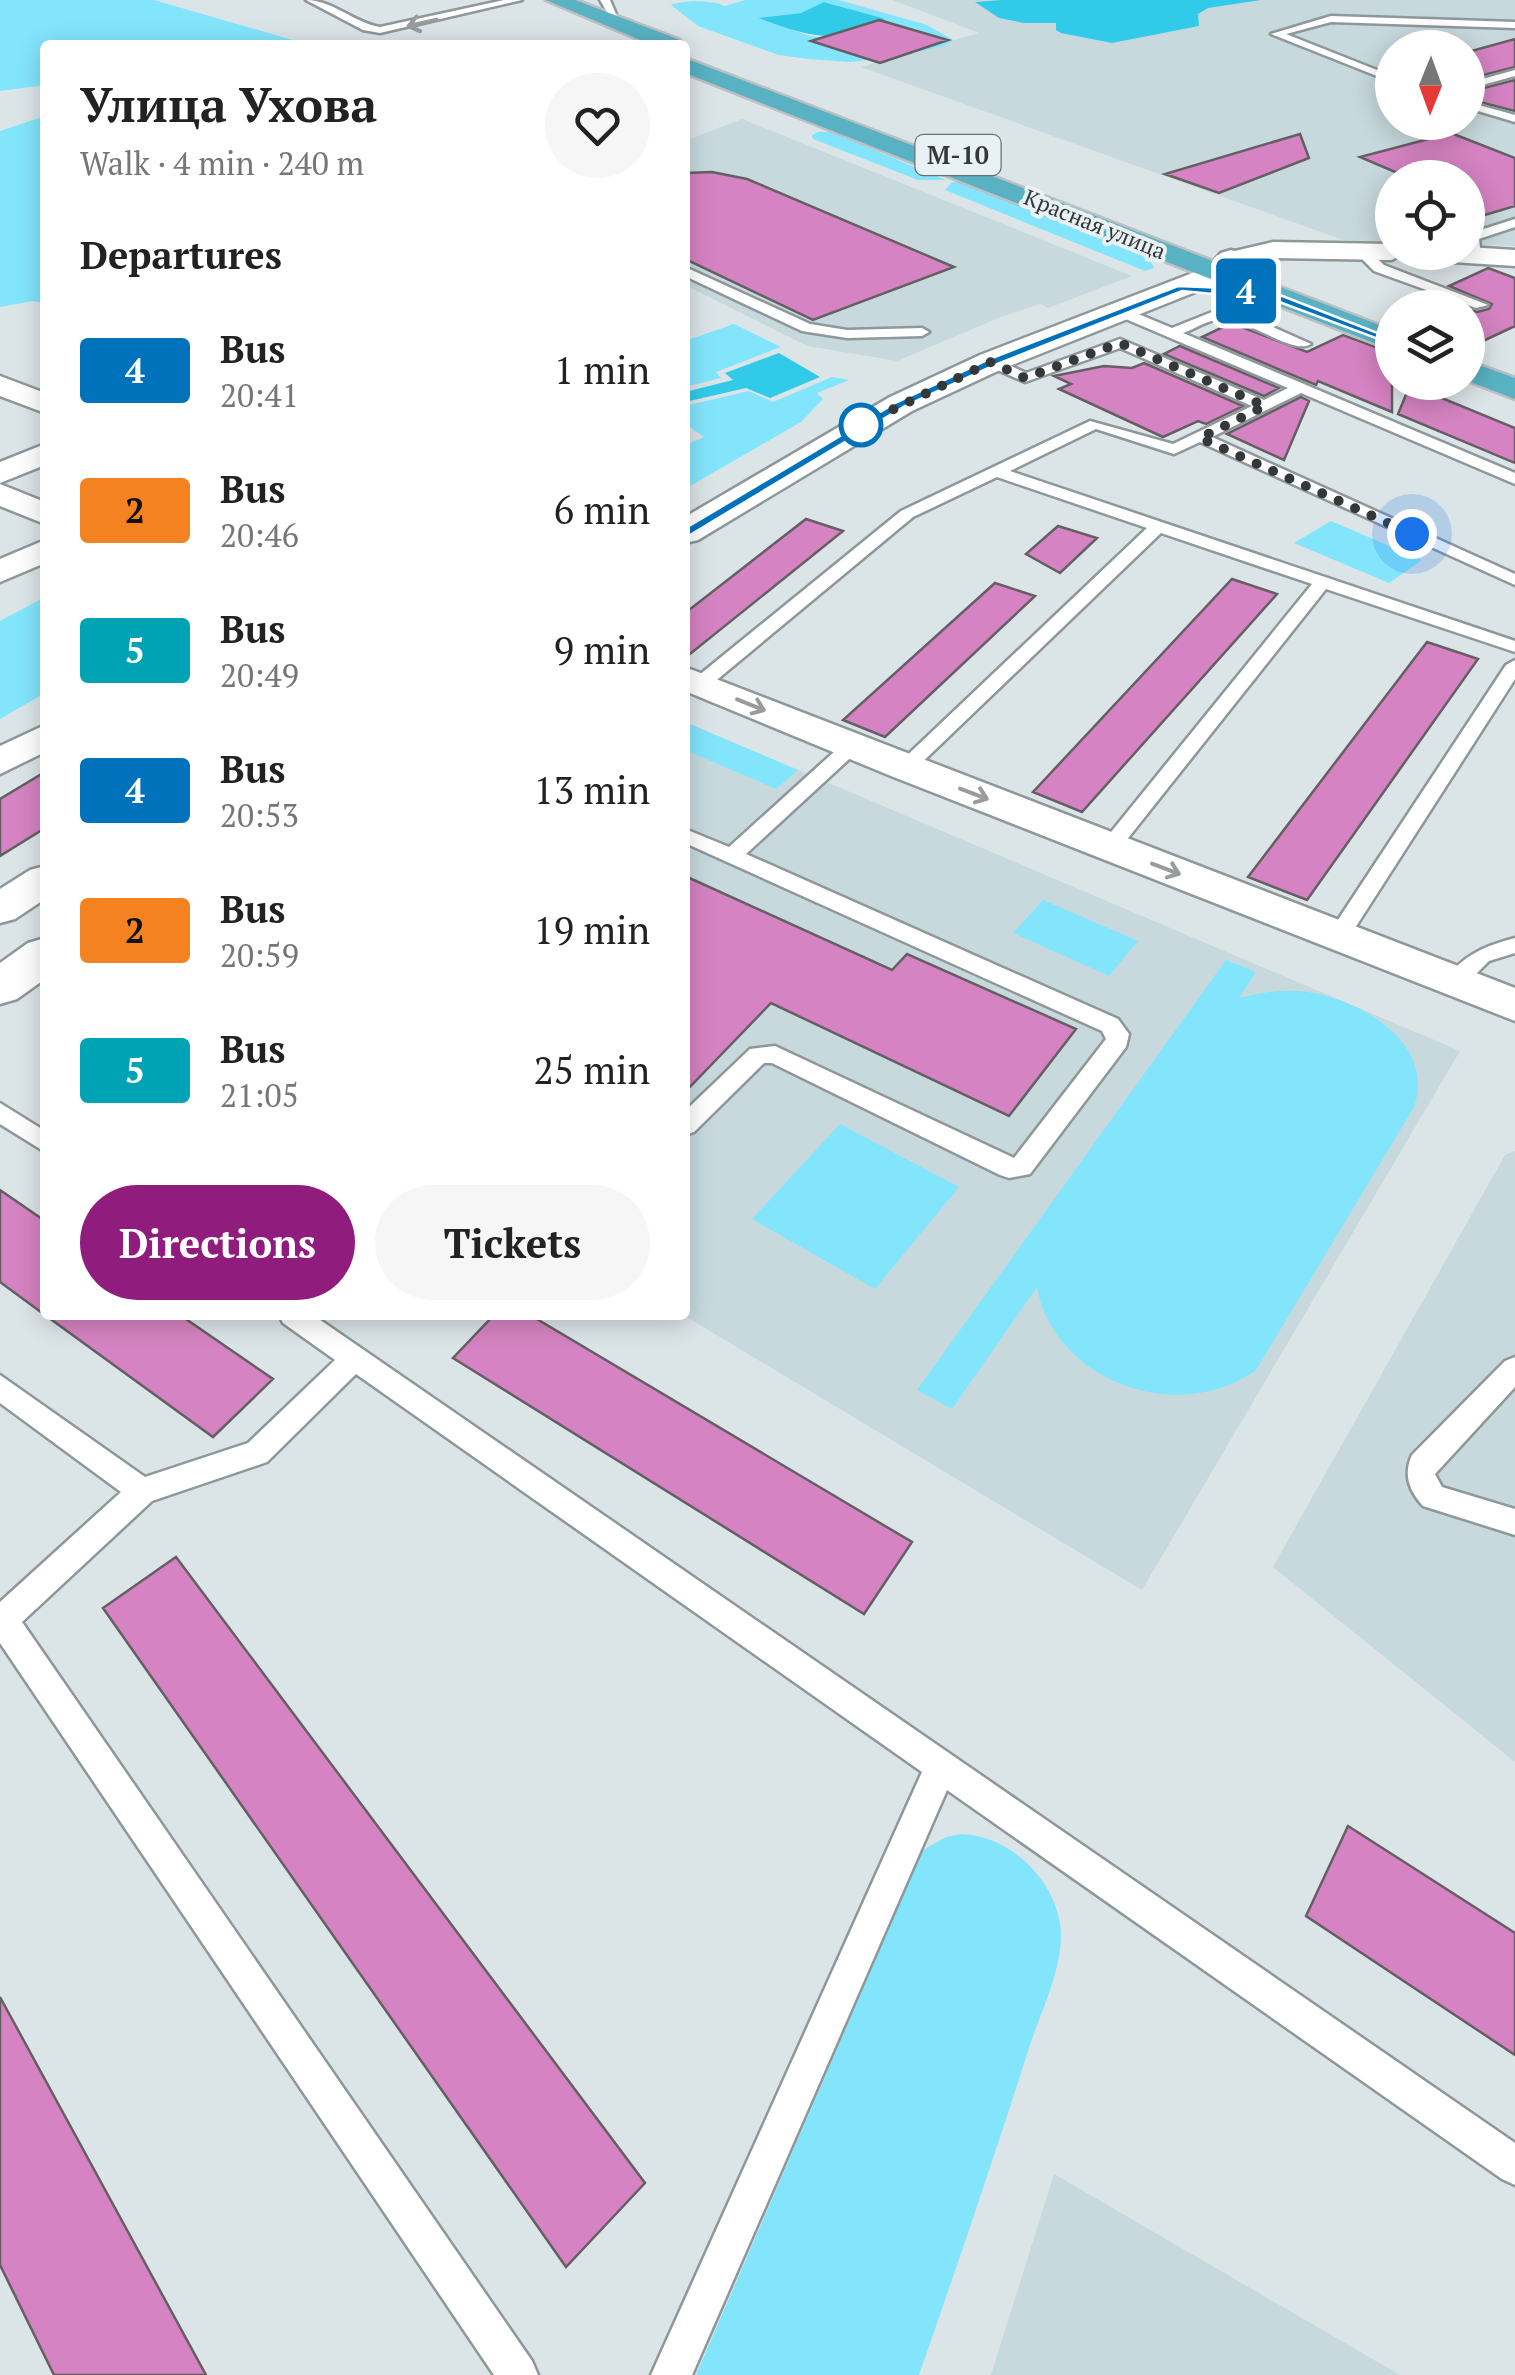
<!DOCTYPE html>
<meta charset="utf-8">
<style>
body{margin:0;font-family:"PT Serif",serif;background:#f6f6f6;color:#222;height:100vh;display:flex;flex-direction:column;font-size:38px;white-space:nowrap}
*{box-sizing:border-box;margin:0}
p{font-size:32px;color:#767676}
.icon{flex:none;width:55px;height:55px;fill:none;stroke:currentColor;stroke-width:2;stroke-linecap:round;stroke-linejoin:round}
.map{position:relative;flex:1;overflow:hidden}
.sheet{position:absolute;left:40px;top:40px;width:650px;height:1280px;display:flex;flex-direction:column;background:#fff;border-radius:10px;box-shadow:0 5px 25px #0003}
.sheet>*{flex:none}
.badge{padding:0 20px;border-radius:8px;font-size:35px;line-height:65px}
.needle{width:65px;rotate:181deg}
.tools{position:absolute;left:1375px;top:30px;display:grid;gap:20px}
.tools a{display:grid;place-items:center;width:110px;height:110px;border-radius:50%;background:#fff;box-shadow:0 5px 25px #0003;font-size:50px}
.you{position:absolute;width:50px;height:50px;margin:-25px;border:8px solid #fff;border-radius:50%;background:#1a73e8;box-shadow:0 0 0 15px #1a73e833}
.map>.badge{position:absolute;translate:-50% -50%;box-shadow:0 0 0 5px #fff}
h2{padding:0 40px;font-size:38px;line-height:90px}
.round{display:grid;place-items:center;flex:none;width:105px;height:105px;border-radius:52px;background:#f6f6f6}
.headline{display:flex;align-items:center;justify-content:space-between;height:170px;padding:0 40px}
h1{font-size:48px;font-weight:700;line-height:75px}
.primary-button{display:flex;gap:20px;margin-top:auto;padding:20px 40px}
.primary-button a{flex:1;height:115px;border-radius:60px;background:#901d7d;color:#fff;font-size:40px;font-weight:700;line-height:115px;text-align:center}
.primary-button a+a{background:#f6f6f6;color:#222}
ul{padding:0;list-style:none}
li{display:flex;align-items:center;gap:30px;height:140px;padding:0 40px}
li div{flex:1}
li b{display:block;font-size:38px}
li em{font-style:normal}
li .badge{min-width:110px;font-weight:700;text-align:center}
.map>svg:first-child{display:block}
</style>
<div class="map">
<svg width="1515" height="2375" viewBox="0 0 1515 2375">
<rect width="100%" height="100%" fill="#dbe4e7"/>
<path fill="#c7d9dd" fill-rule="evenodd" d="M893 0H1515V246L1468 244V178H1392V242L1343 240 861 67 979 33ZM1392 48H1468V122H1392Z
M742 119 1132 276 1048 308 1040 304 1001 317 897 361 807 346 685 285V141Z
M685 722 1460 1051 1142 1590 683 1315Z
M1515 1151V1762L1273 1567 1505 1155Z
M1054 2174 1400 2375H991Z"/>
<path fill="#83e5fc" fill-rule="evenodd" d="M0 0H154L310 45H45V85L0 91Z
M746 0H839L927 25 953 40 944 46 888 58 850 62 808 59 779 55 698 26 671 5C683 0 714 0 724 6ZM825 2 882 18 838 39 810 36 758 18 801 13Z
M45 116V304L33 301 0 307V131Z
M818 132H831L946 180H918L813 139 812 135Z
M952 182H960L1147 255 1154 268 1145 271 945 190Z
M734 324 781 347 716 372 721 378 685 387V341Z
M832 377 849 380 817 393 823 399 801 422 685 489V445L704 437 685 424V406L749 391 773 402Z
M1331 521 1422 560 1389 583 1294 543Z
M45 597V693L0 719V621Z
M685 722 798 770 776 789 685 750Z
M1043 900 1138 941 1109 976 1013 933Z
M1226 960 1256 972 1239 998C1262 992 1285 989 1308 992 1362 1000 1436 1044 1414 1107L1256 1370C1179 1426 1054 1382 1037 1287L952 1409 917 1390Z
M840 1124 959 1187 875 1289 752 1219Z
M960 1834C1008 1835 1052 1876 1060 1923 1066 1963 1041 2011 1029 2048 994 2158 957 2266 919 2375H696L923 1850 946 1837Z"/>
<path fill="#31cbe9" d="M1002 0H1261L1208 8 1198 14 1199 26 1112 43 1061 33 1056 30V23H1024L999 18 975 2Z
M824 2 882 18 894 26C831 40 820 41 758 18L801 13Z
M779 353 820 377 770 398 746 388 685 402V392L733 380 725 373Z"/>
<path fill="#d583c2" stroke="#655f64" stroke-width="2.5" d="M879 20 948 40 880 63 811 41Z
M1515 39V67L1468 79V52Z
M1515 80V111L1468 99V92Z
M1451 133 1515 158V206L1468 220V178H1442L1429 172 1409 178 1360 157Z
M1300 134 1309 158 1219 193 1165 174Z
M712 172 747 179 954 267 813 320 685 259V173Z
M1488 268 1515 278V326L1468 348V309L1477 312 1489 309 1492 304 1449 286Z
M1239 326 1307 352 1343 335 1392 353V412L1318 381 1316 385 1202 337 1223 327Z
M1180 346 1279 388 1264 396 1164 354Z
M1144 363 1243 406 1206 424 1198 421 1163 437 1059 389 1071 384 1054 376 1104 366 1132 368Z
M1410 385 1515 428V463L1398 414Z
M1301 397 1309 401 1284 460 1227 434Z
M806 519 843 531 685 658V613Z
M1058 526 1097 538 1060 573 1026 554Z
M1232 579 1277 594 1082 812 1033 792Z
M995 583 1035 596 885 737 843 720Z
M1427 642 1478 659 1307 900 1248 877Z
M45 772V828L0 856V799Z
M685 876 892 970 907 954 1076 1029 1009 1116 771 1003 685 1092Z
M0 1190 45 1221V1315L0 1282Z
M45 1315H180L273 1379 213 1437Z
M494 1315H530L912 1542 864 1614 453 1358Z
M176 1557 645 2183 566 2267 103 1608Z
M1348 1826 1515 1933V2055L1306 1916Z
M0 1997 206 2375H54L0 2265Z"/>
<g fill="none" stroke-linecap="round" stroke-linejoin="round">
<defs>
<path id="service" d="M306 0C333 0 354 23 380 27L504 0H522L380 33 363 30Z
M600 0H610L621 26H615Z
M1331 16 1515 22V28L1331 22 1286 34 1392 76V82L1271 34Z
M1515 70V76L1468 89V83Z
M1468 102 1515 115V122L1468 108Z
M1515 219V227L1479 239 1481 256 1470 259 1468 234Z
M1357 248H1367L1384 265 1488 305 1476 308 1374 271 1357 254Z
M685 267 810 324 847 330 922 328 929 332 922 336 847 338 802 331 685 276Z
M1114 308H1124L1172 328 1217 310 1244 314 1311 344C1293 356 1246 317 1221 319 1209 319 1195 329 1183 333L1515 473V484L1301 393 1212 437 1515 574V585L1200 442 1174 454 1096 429 1010 471 1515 641V652L1326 589 1117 852H1103L1100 847 1103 842 1312 584 1161 533 912 772H898V764L1147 528 997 477 913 517 707 688H693V680L901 511 1090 421 1173 444 1252 406 1120 348 1025 382 986 365V359H996L1026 373 1120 339 1264 400 1288 388 1114 314Z
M1515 660V679L1346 942H1330L1327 937 1330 932 1506 665Z
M852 740 862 746 859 750 746 854 1118 1019 1129 1034 1126 1047 1030 1174 1009 1178 1000 1175 772 1063H764L694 1132 685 1135V1111L750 1049 775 1046 1014 1158 1106 1039 1102 1031 685 843V829L729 847 845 742Z
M1515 938V953L1489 961 1463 987H1447L1444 982C1462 955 1485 946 1515 938Z
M0 1103 45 1131V1152L0 1124Z
M279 1315H313L1515 2143V2185L1502 2179 947 1790 692 2375H651L922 1772 356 1374 267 1462 152 1501 22 1622 532 2361 538 2375H494L0 1643V1602L121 1492 0 1403V1375L145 1477 248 1443 335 1360 283 1323Z
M1515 1357V1387L1435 1474 1442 1487 1515 1509V1535L1423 1506C1409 1491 1403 1474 1412 1455L1505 1361Z"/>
<path id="minor" d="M1273 242 1392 244V252H1404L1392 260 1273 258 1231 267 1218 259 1222 254Z
M1468 247 1515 250V266L1420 260 1408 252H1468Z
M0 376 45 393V413L0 396Z
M45 444V465L0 483V462Z
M0 484 45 502V524L0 506Z
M45 540V563L0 582V559Z
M685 667 1515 988V1021L891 776 685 691Z
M45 725V752L0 774V746Z
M45 866V899L15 919 0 923V889L30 870Z"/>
<path id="tertiary" d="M1231 250 1241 253 1245 259 1228 279 1002 369 912 411 698 540 685 543V517L890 397 980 355 1208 267 1221 253Z
M45 938V979L17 999 0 1004V963L28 943Z"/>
<path id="trunk" d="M546 0H575L680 40 683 45H652Z
M685 58 1392 330V350L685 73Z
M1468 361 1515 378V399L1468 381Z"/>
</defs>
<use href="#service" stroke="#8e9799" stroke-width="5"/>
<use href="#minor" stroke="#8e9799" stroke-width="5"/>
<use href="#tertiary" stroke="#8e9799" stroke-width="5"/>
<use href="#trunk" stroke="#bebfc0" stroke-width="5"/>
<use href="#service" fill="#fff" fill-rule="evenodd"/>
<use href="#minor" fill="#fff" fill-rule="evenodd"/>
<use href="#tertiary" fill="#fff" fill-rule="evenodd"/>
<use href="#trunk" fill="#58b2c4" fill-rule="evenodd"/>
</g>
<defs><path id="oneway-shaft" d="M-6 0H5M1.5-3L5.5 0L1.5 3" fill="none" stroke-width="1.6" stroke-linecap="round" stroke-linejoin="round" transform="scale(2.5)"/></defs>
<g stroke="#9a9c9c">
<use href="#oneway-shaft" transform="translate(422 23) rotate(167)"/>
<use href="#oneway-shaft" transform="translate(751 705) rotate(22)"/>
<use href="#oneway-shaft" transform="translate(974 794) rotate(21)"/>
<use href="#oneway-shaft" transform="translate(1166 869) rotate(21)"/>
</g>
<path fill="#0072bc" stroke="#fff" stroke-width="2.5" d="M1178 286 1252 289 1280 295 1398 341 1389 343 1274 300 1182 291 995 365 905 406 690 535 679 532 897 402 987 360Z"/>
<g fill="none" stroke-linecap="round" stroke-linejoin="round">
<path stroke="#343839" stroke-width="10" stroke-dasharray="0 18" d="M861 425 991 362 1025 378 1120 343 1265 406 1200 438 1412 534"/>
</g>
<circle fill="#fff" stroke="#0072bc" stroke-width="5" cx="861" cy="425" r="20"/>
<g text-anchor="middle" stroke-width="8" stroke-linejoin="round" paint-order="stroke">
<g font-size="22" fill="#343839" stroke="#e8f1f4">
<text transform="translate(1095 224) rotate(22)" y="8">Красная улица</text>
</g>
<rect fill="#e8f1f4" stroke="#6a7071" stroke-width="2.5" x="915.5" y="135" width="85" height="40" rx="8"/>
<g font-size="25" font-weight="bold" fill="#343839">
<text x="958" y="164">М-10</text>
</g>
</g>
</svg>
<div class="tools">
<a><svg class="needle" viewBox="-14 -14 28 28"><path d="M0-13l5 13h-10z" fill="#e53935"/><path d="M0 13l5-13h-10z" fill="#767676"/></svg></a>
<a><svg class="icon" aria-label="locate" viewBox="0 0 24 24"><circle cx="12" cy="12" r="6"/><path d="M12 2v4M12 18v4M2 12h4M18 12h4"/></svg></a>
<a><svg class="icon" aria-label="layers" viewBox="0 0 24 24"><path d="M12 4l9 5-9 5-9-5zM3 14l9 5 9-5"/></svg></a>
</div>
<div class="you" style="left:1412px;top:534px"></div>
<b class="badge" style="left:1246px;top:291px;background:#0072bc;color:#fff">4</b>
<section class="sheet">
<div class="headline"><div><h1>Улица Ухова</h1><p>Walk · 4 min · 240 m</p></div><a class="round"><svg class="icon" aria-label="heart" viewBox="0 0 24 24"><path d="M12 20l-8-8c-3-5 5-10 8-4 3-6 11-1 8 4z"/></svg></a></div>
<h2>Departures</h2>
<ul>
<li><span class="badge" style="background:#0072bc;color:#fff">4</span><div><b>Bus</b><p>20:41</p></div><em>1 min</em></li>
<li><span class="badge" style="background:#f58220;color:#111">2</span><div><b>Bus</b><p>20:46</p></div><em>6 min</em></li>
<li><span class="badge" style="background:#00a3b4;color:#fff">5</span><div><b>Bus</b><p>20:49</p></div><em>9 min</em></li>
<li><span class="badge" style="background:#0072bc;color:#fff">4</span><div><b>Bus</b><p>20:53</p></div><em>13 min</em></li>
<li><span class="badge" style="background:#f58220;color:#111">2</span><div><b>Bus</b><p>20:59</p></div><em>19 min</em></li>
<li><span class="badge" style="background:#00a3b4;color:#fff">5</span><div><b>Bus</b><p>21:05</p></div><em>25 min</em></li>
</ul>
<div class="primary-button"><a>Directions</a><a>Tickets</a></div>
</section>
</div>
